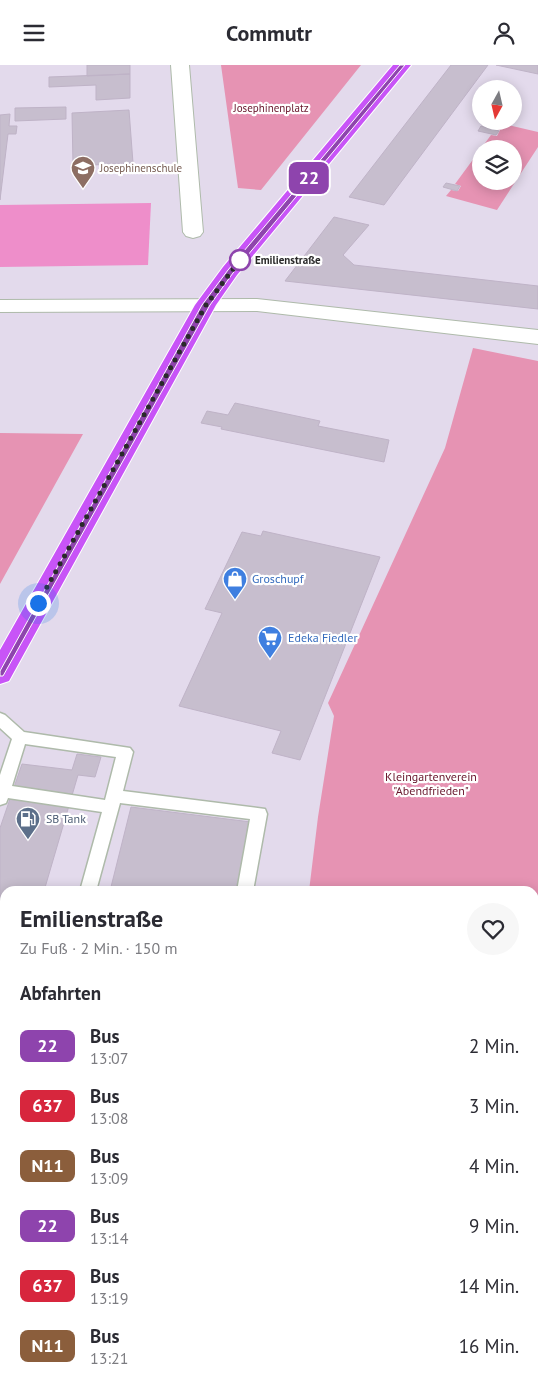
<!DOCTYPE html>
<html lang="de">
<meta charset="utf-8">
<style>
body{margin:0;font-family:"PT Sans",sans-serif;background:#f7f7f7;color:#2b2b33;height:100vh;display:flex;flex-direction:column;font-size:19px;white-space:nowrap}
*{box-sizing:border-box;margin:0}
p{font-size:16px;color:#7c7c81}
.icon{flex:none;width:28px;height:28px;fill:none;stroke:currentColor;stroke-width:2;stroke-linecap:round;stroke-linejoin:round}
.map{position:relative;flex:1;overflow:hidden}
.side{position:absolute;left:0px;top:821px;width:539px;height:501px;display:flex;flex-direction:column;background:#fff;border-radius:15px 15px 0 0;box-shadow:0 2px 12px #0003}
.side>*{flex:none}
.badge{padding:0 10px;border-radius:8px;font-size:18px;line-height:32px}
.needle{width:32px;rotate:188deg}
.controls{position:absolute;left:472px;top:15px;display:grid;gap:10px}
.controls a{display:grid;place-items:center;width:50px;height:50px;border-radius:50%;background:#fff;box-shadow:0 2px 12px #0003;font-size:25px}
.you{position:absolute;width:25px;height:25px;margin:-12px;border:4px solid #fff;border-radius:50%;background:#1a73e8;box-shadow:0 0 0 8px #1a73e833}
.map>.badge{position:absolute;translate:-50% -50%;box-shadow:0 0 0 2px #fff}
h2{padding:0 20px;font-size:19px;line-height:45px}
.round{display:grid;place-items:center;flex:none;width:52px;height:52px;border-radius:26px;background:#f7f7f7}
.overview{display:flex;align-items:center;justify-content:space-between;height:85px;padding:0 20px}
h1{font-size:24px;font-weight:600;line-height:38px}
ul{padding:0;list-style:none}
li{display:flex;align-items:center;gap:15px;height:60px;padding:0 20px}
li div{flex:1}
li b{display:block;font-size:19px}
li em{font-style:normal}
li .badge{min-width:55px;font-weight:700;text-align:center}
header{display:flex;justify-content:space-between;align-items:center;height:65px;padding:0 20px;background:#fff;font-size:22px;font-weight:600}
.map>svg:first-child{display:block}
</style>
<header><svg class="icon" aria-label="menu" viewBox="0 0 24 24"><path d="M4 6h16M4 12h16M4 18h16"/></svg>Commutr<svg class="icon" aria-label="person" viewBox="0 0 24 24"><circle cx="12" cy="8" r="4"/><path d="M4 21q1-7 8-7t8 7"/></svg></header>
<div class="map">
<svg width="538" height="1322" viewBox="0 0 538 1322">
<rect width="100%" height="100%" fill="#e3daec"/>
<path fill="#e693b3" fill-rule="evenodd" d="M221 0H361L261 125 238 123Z
M499 58 538 67V82L497 145 446 131 451 125 458 126 461 121 455 119 491 70 497 71 500 65 495 64ZM481 84H514V116H481Z
M473 283 538 296V892H534V826H309L318 752 334 651 328 638 445 383Z
M0 368 83 369 0 519Z
M538 1193V1322H530V1318H534V1259Z"/>
<path fill="#ee8eca" d="M151 138 148 200 0 202V140Z"/>
<path fill="#c7bece" stroke="#bfb3c7" d="M87 0H130V9L87 11Z
M451 0H488L384 140 349 132Z
M496 0H538V9Z
M130 9V33L96 35V20L49 22V12Z
M66 42V54L15 56V43Z
M129 45 133 98 73 101 72 48Z
M10 49 9 61H17L16 69H8L0 135V50Z
M481 61 499 66 496 70 478 66Z
M446 118 460 121 457 126 443 122Z
M334 152 369 160 343 190 354 200 538 221V244L285 216Z
M235 338 320 356 318 361 389 375 384 397 221 364 222 362 201 358 207 346 228 350Z
M263 466 380 492 300 695 272 688 281 666 179 641 222 548 205 544 242 467 261 471Z
M77 689 101 692 95 712 78 710 44 826H5V843H0V763L22 699 72 705Z
M131 742 251 757 238 826H147L111 822Z
M534 894 538 895V1100L534 1182Z
M0 932 5 933V972L0 989Z
M0 1105 5 1106V1128L0 1127Z
M468 1318H527V1322H468Z"/>
<g fill="none" stroke-linecap="round" stroke-linejoin="round">
<defs>
<path id="service" d="M0 648 5 650 24 667 130 683 133 687 123 726 265 744 267 749 253 826H237L250 754 120 738 96 826H80L102 747 8 733 6 738 0 740V710L12 674 0 663ZM25 679 116 692 105 735 12 721Z
M0 880 5 881V895L0 894Z
M5 1064V1097L0 1099V1066Z
M0 1256 5 1257V1277L0 1276Z
M318 1318H364L366 1322H319Z
M417 1318H437V1322H417Z"/>
<path id="minor" d="M171 0H189L203 167 200 171 193 173 186 171 183 167Z
M257 234 538 265V279L257 246 0 247V235Z"/>
<path id="primary" d="M393 0H411L237 210 216 240 9 616 0 619V585L195 240 223 202Z"/>
</defs>
<use href="#service" stroke="#aebaaa" stroke-width="3"/>
<use href="#minor" stroke="#aebaaa" stroke-width="2"/>
<use href="#primary" stroke="#fff" stroke-width="2"/>
<use href="#service" fill="#fff" fill-rule="evenodd"/>
<use href="#minor" fill="#fff" fill-rule="evenodd"/>
<use href="#primary" fill="#c854f7" fill-rule="evenodd"/>
</g>
<path fill="#8e44ad" stroke="#fff" d="M400 0H405L233 208 210 240 3 611H0V606L202 240 228 205Z"/>
<g fill="none" stroke-linecap="round" stroke-linejoin="round">
<path stroke="#292929" stroke-width="5" stroke-dasharray="0 9" d="M38 538 206 240 240 195"/>
</g>
<defs>
<symbol id="school-pin" viewBox="-11 -11 22 30"><path d="M0 17L-7.5 6A9.5 9.5 0 1 1 7.5 6Z" fill="#8d6e63" stroke="#fff"/><path d="M0-5L7-2L0 1L-7-2ZM-4 1L0 2.5L4 1V4Q0 6-4 4Z" fill="#fff"/></symbol>
<symbol id="shop-pin" viewBox="-11 -11 22 30"><path d="M0 17L-7.5 6A9.5 9.5 0 1 1 7.5 6Z" fill="#3f7fe0" stroke="#fff"/><path d="M-5-2.5h2.3a2.7 3.5 0 0 1 5.4 0H5L5.5 6h-11ZM-1.5-2.5h3a1.5 2.3 0 0 0-3 0Z" fill="#fff"/></symbol>
<symbol id="supermarket-pin" viewBox="-11 -11 22 30"><path d="M0 17L-7.5 6A9.5 9.5 0 1 1 7.5 6Z" fill="#3f7fe0" stroke="#fff"/><path d="M-6-5.5h2.5l.6 2H6L4.5 2H-2.5L-4.4-4H-6ZM-1.5 3.2a1.3 1.3 0 1 0 .1 0ZM3 3.2a1.3 1.3 0 1 0 .1 0Z" fill="#fff"/></symbol>
<symbol id="fuel-pin" viewBox="-11 -11 22 30"><path d="M0 17L-7.5 6A9.5 9.5 0 1 1 7.5 6Z" fill="#5c6f8a" stroke="#fff"/><path d="M-5.5-6h7V0h2V4h1.3V-2.5L3-4.5l.8-.8L6-3V5H2.5V1h-1V6h-7ZM-4.2-4.7v3.2H.2V-4.7Z" fill="#fff"/></symbol>
</defs>
<g fill-rule="evenodd">
<use href="#school-pin" x="69" y="89" width="28" height="38"/>
<use href="#shop-pin" x="221" y="500" width="28" height="38"/>
<use href="#supermarket-pin" x="256" y="559" width="28" height="38"/>
<use href="#fuel-pin" x="14" y="740" width="28" height="38"/>
</g>
<circle fill="#fff" stroke="#8e44ad" stroke-width="2.5" cx="240" cy="195" r="10"/>
<g text-anchor="middle" stroke-width="4.5" stroke-linejoin="round" paint-order="stroke">
<g font-size="11" fill="#68162c" stroke="#fff">
<text x="271" y="47">Josephinenplatz</text>
</g>
<g font-size="11" fill="#785e54" stroke="#fff" text-anchor="start">
<text x="100" y="107">Josephinenschule</text>
</g>
<g font-size="11" font-weight="bold" fill="#292929" stroke="#fff" text-anchor="start">
<text x="255" y="199">Emilienstraße</text>
</g>
<g font-size="12" fill="#366cbe" stroke="#fff" text-anchor="start">
<text x="252" y="518">Groschupf</text>
<text x="288" y="577">Edeka Fiedler</text>
</g>
<g font-size="12" fill="#68162c" stroke="#fff">
<text x="431" y="716">Kleingartenverein<tspan x="431" dy="14">"Abendfrieden"</tspan></text>
</g>
<g font-size="12" fill="#4e5e75" stroke="#fff" text-anchor="start">
<text x="46" y="758">SB Tank</text>
</g>
</g>
</svg>
<div class="controls">
<a><svg class="needle" viewBox="-14 -14 28 28"><path d="M0-13l5 13h-10z" fill="#e53935"/><path d="M0 13l5-13h-10z" fill="#7c7c81"/></svg></a>
<a><svg class="icon" aria-label="layers" viewBox="0 0 24 24"><path d="M12 4l9 5-9 5-9-5zM3 14l9 5 9-5"/></svg></a>
</div>
<div class="you" style="left:38px;top:538px"></div>
<b class="badge" style="left:309px;top:113px;background:#8e44ad;color:#fff">22</b>
<section class="side">
<div class="overview"><div><h1>Emilienstraße</h1><p>Zu Fuß · 2 Min. · 150 m</p></div><a class="round"><svg class="icon" aria-label="heart" viewBox="0 0 24 24"><path d="M12 20l-8-8c-3-5 5-10 8-4 3-6 11-1 8 4z"/></svg></a></div>
<h2>Abfahrten</h2>
<ul>
<li><span class="badge" style="background:#8e44ad;color:#fff">22</span><div><b>Bus</b><p>13:07</p></div><em>2 Min.</em></li>
<li><span class="badge" style="background:#d7263d;color:#fff">637</span><div><b>Bus</b><p>13:08</p></div><em>3 Min.</em></li>
<li><span class="badge" style="background:#8b5e3c;color:#fff">N11</span><div><b>Bus</b><p>13:09</p></div><em>4 Min.</em></li>
<li><span class="badge" style="background:#8e44ad;color:#fff">22</span><div><b>Bus</b><p>13:14</p></div><em>9 Min.</em></li>
<li><span class="badge" style="background:#d7263d;color:#fff">637</span><div><b>Bus</b><p>13:19</p></div><em>14 Min.</em></li>
<li><span class="badge" style="background:#8b5e3c;color:#fff">N11</span><div><b>Bus</b><p>13:21</p></div><em>16 Min.</em></li>
</ul>
</section>
</div>
